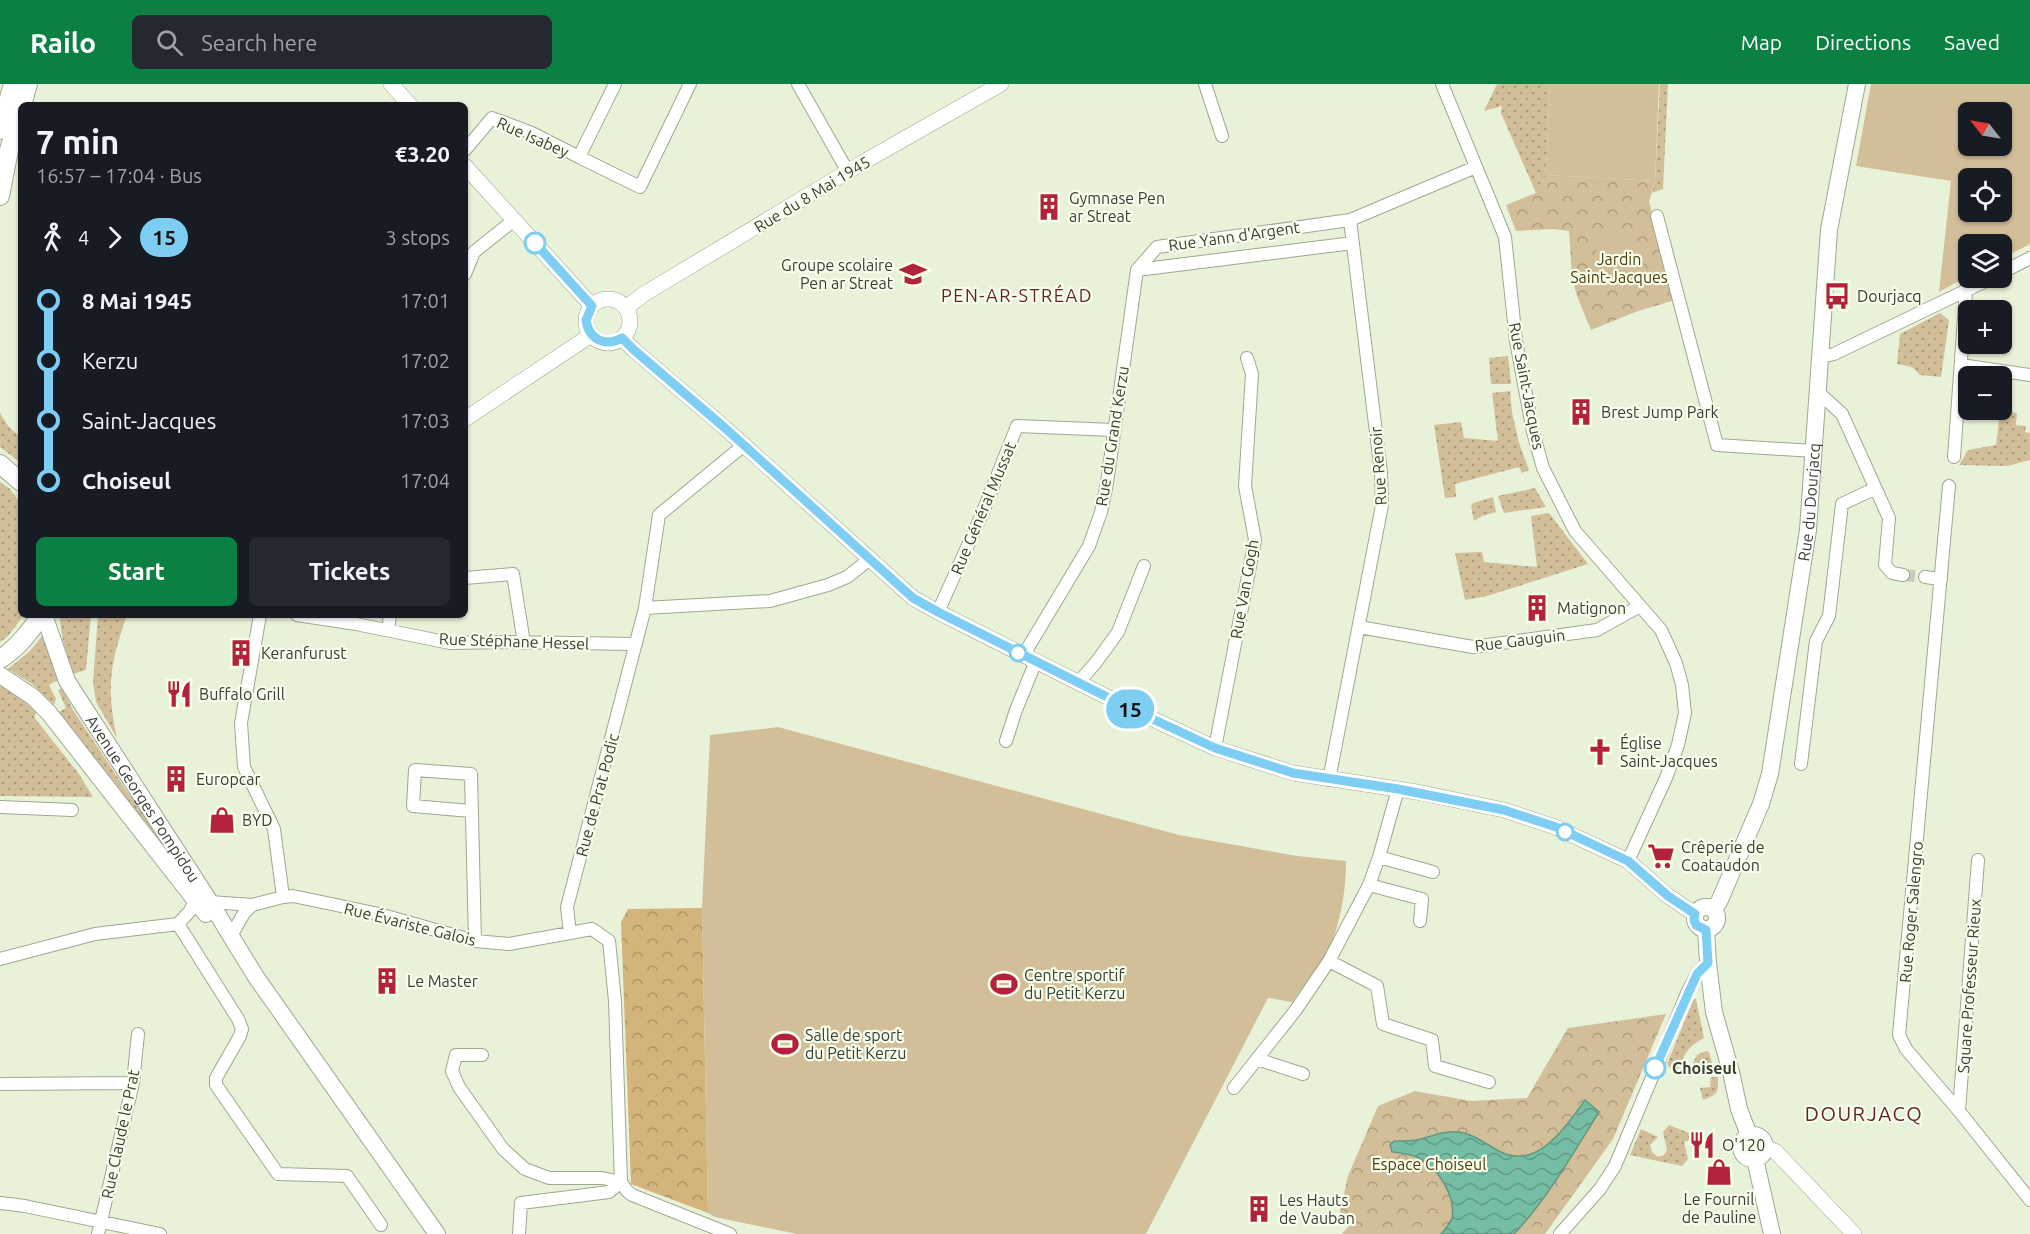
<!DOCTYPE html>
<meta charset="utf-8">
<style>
body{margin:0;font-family:Ubuntu,sans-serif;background:#242831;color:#f1f3f6;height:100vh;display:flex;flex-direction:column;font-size:22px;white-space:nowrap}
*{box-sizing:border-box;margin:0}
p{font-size:20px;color:#9ea1a6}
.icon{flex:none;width:33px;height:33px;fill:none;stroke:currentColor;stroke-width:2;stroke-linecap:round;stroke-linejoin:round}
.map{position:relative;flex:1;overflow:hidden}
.drawer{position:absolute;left:18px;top:18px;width:450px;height:516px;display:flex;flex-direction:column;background:#171b24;border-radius:9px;box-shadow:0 2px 4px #0004}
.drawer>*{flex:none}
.badge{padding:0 12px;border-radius:20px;font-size:21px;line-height:39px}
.needle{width:39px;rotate:301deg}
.buttons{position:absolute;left:1958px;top:18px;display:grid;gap:12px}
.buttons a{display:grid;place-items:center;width:54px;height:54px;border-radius:9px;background:#171b24;box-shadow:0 2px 4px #0004;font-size:30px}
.map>.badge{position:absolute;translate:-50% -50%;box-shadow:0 0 0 3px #fff}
.legs{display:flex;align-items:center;gap:9px;height:66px;padding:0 18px;font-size:20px}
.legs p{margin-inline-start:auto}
.head{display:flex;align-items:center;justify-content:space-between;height:102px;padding:0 18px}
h1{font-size:33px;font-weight:700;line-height:45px}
.action{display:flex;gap:12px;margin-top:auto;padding:12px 18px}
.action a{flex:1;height:69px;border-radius:9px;background:#0b8043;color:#fff;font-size:24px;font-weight:700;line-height:69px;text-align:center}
.action a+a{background:#242831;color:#f1f3f6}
ul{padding:0 18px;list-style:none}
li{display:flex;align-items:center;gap:21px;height:60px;font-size:22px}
li i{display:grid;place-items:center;width:9px;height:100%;margin:0 8px;background:currentColor}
li i::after{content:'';width:15px;height:15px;margin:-8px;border:4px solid;border-radius:50%;background:#171b24}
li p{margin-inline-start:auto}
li:first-child i{background:linear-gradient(#0000 50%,currentColor 0)}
li:last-child i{background:linear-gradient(currentColor 50%,#0000 0)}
header{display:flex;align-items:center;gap:36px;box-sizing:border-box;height:84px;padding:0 30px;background:#0b8043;color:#fff}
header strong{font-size:28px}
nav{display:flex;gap:33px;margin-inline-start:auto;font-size:21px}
.search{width:420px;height:54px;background:#242831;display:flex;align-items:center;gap:15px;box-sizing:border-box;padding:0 21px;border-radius:9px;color:#9ea1a6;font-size:22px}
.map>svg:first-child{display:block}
</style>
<header>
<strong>Railo</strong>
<div class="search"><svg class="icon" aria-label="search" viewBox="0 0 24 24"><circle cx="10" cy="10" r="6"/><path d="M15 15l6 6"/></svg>Search here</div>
<nav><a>Map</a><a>Directions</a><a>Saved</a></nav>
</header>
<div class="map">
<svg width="2030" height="1150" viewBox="0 0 2030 1150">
<defs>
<pattern id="grass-dots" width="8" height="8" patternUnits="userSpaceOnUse" patternTransform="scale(1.5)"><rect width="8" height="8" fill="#d3be9a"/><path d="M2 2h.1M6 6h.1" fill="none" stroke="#ac9c7e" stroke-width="1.8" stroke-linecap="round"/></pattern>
<pattern id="forest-crowns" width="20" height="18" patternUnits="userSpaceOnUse" patternTransform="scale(1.5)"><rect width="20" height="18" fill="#d3b47b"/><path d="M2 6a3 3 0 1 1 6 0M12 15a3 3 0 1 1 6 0" fill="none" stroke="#ac9466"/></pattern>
<pattern id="park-crowns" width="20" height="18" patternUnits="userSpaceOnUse" patternTransform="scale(1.5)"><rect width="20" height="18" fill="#d3be9a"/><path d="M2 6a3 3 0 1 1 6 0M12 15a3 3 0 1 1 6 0" fill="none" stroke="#ac9c7e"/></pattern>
<pattern id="water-waves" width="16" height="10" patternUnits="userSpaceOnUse" patternTransform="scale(1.5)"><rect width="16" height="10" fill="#75bda3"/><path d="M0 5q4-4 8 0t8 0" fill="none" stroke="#619b86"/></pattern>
</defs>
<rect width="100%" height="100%" fill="#e8f2d9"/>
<path fill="url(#grass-dots)" d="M1497 0H1550L1546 91 1536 109 1501 29 1502 22 1484 27Z
M1660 0H1668L1663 105 1652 109 1655 97Z
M1940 229 1949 236 1941 293 1920 291 1912 283 1897 280 1900 250Z
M1508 272 1511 300H1491L1489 274Z
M1510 307 1512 328 1519 359 1529 386 1522 389 1519 383 1455 400 1456 413 1445 414 1434 341 1461 338 1464 354 1498 357 1492 309Z
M2001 319H2008V328L2017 329 2016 341 2026 342 2025 348 2030 349V376L2007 382 1959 381 1968 366 1996 361Z
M0 329 8 342 21 354V379L0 363Z
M0 398 10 405 21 420V531H24L8 552 0 558Z
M1535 404 1546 423 1504 429 1498 412Z
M1493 413 1496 428 1482 432 1474 437 1471 422 1473 419Z
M1549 429 1588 480 1487 512 1465 516 1455 469 1482 468 1484 478 1537 483 1531 432Z
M59 531H91L86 586 73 590 63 557Z
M98 531H127C110 579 106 604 117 654L96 618 93 599Z
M44 550 58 596 49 601 56 615 54 621 32 600 8 585 30 567Z
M0 600 21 612 37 627 34 633 79 690 93 713 0 712Z
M62 604 73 626 126 706 216 834 59 628 66 624 58 606Z
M1696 915 1704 954C1685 964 1684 972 1676 992L1667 980 1693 916Z
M1706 967 1709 968 1713 983H1691L1697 971Z
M1711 993H1718C1718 1009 1719 1010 1703 1016L1700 1004 1710 1003Z
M1669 1041 1689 1049 1690 1056 1684 1058 1688 1075 1682 1082 1630 1071 1641 1045 1658 1053 1650 1061 1652 1068 1658 1073 1664 1071 1667 1066 1663 1048Z"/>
<path fill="url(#forest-crowns)" d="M702 824 708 1129 631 1100 621 838 628 825Z"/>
<path fill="url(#park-crowns)" d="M1546 91 1655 97 1649 118 1675 216 1638 227 1591 246 1577 212 1572 193 1569 147 1553 145 1516 147 1506 121 1536 109Z
M1666 930 1613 1055 1545 1150H1342L1348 1143 1340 1128 1348 1092 1378 1022 1415 1007 1471 1017 1527 1014 1568 944Z"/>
<path fill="#d3be9a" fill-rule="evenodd" d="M1550 0H1659L1655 97 1546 91Z
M1871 0H2030V160L2001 175V160H1968V192L1939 208 1951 97 1856 82ZM1968 28H2001V62H1968ZM1968 94H2001V128H1968Z
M1596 170a23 23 0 1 1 46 0a23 23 0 1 1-46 0Z
M778 643 1179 751 1297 772 1346 777C1346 803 1342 830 1333 855 1324 878 1306 898 1292 918L1268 914 1146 1150H797L715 1133 708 1129 702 824 710 651Z"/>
<path fill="url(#water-waves)" stroke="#639782" stroke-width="1.5" d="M1585 1016 1599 1028C1573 1069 1548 1114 1514 1150H1441C1445 1145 1450 1140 1452 1134 1456 1112 1438 1084 1419 1074 1411 1070 1401 1069 1392 1068L1390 1061 1394 1057C1401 1057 1410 1057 1417 1056 1430 1053 1444 1046 1458 1048 1475 1050 1485 1060 1499 1067 1537 1088 1566 1042 1585 1016Z"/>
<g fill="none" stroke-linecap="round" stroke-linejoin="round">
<path stroke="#c5ceb8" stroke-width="12" stroke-dasharray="12 6" stroke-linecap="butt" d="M1903 491 1925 493"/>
<defs>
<path id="minor" d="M798 0 848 88
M1205 0 1222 52
M1442 0 1505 153 1516 257 1533 348 1543 384 1575 447 1661 546 1676 579 1682 601 1685 629 1678 661 1666 694 1628 777
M465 66 492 34 532 49 579 73 615 0
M579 73 640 103 690 0
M1657 132 1717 361 1814 367
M1353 159 1137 186 1157 163 1350 136 1476 83
M2001 189 2030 174
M465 190 474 168 514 136
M1821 273 1834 270 1992 194
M1961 281 2030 291
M1818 308 1842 330 1889 434 1885 481 1892 489 1903 491
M1954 373 1966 207
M1949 402 1899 951 1906 965 1959 1027 2030 1116
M1925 493 1941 495
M465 494 513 490 524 559
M645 524 770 517 828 501 847 493 870 475
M938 528 982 430 1017 342 1114 346
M260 531 241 639 244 683 274 745 283 813
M297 531 356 540 450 559 508 558 636 560
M1359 543 1473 563 1597 546 1640 522
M388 546 390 531
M1023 572 1089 462 1101 428 1107 399 1137 186
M1079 598 1097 577 1118 548 1144 482
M1006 657 1016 626 1036 577
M1215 664 1255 456 1245 402 1252 290 1247 274
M1801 680 1816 557 1829 532 1842 420 1874 405
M1329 696 1382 421 1381 389 1350 136
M0 723 72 726
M471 727 413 722 415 686 471 690 475 857
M1379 773 1433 788
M1369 801 1422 815 1420 837
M210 818 252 821 283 813 293 812 379 830 475 857 509 860 570 849
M178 840 238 935 242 945 240 952 216 994V1001L278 1090 347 1092 381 1141
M231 852 244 829 252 821
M0 875 95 850 178 840 190 827 195 816
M1329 877 1377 902 1383 940 1432 956 1435 982 1489 998
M482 971H456L452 987 459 1003 503 1065 525 1085 549 1094H602L621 1098
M1257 975 1303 990
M0 1000 133 999
M1234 1004 1295 927 1329 877 1369 801 1379 773 1398 705
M1959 1027 1978 776
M0 1119 25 1122 160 1150
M98 1150 133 999 138 950
M519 1150 521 1119 609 1108 621 1098
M730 1150 632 1111 627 1107 621 1098 615 917 609 857 592 845 570 849 567 823 645 524 659 431 744 361
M1560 1150 1600 1105 1615 1082 1688 907 1697 890 1708 879"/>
<path id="tertiary" d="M391 0 410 21
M465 82 592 222
M586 237a22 22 0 1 1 44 0a22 22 0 1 1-44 0Z
M626 224 644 210 867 76 1001 0
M622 254 634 266 725 344 913 514 938 528 1129 624 1215 664 1293 689 1417 708 1504 726 1555 743 1628 777 1668 812 1695 830
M465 335 591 251
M1766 1064 1775 1067 1854 1150"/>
<g id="secondary">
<path id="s1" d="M44 531 67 597 210 818 256 893 437 1150"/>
<path d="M0 591 33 613 49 629 206 830"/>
<circle cx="1706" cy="834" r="11"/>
<path id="s2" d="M1713 825 1719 818 1761 720 1770 690 1808 446 1829 146 1857 0"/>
<path d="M1706 846 1708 879 1714 928 1731 988 1739 1025 1749 1051"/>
<circle cx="1753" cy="1063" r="12"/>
<path d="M1755 1075 1772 1150"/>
</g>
<path id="primary" d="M22 21 28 0
M0 46 13 0
M0 112 9 66 21 25
M0 380 21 398
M0 575C18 564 30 548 41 531"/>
</defs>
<use href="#minor" stroke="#9ea890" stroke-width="14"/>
<use href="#tertiary" stroke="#9ea890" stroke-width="16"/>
<use href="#secondary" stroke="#9ea890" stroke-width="18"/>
<use href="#primary" stroke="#9ea890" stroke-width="20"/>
<use href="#minor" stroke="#fff" stroke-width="12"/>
<use href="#tertiary" stroke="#fff" stroke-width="15"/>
<use href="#secondary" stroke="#fff" stroke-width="16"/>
<use href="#primary" stroke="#fff" stroke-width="18"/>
</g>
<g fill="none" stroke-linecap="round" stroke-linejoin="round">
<defs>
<path id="line-1" d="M535 159 592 222 586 236C589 256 605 263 622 254L634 266 725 344 913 514 938 528 1129 624 1215 664 1293 689 1398 705 1504 726 1556 743 1628 777 1668 812 1695 830 1694 836 1696 841 1706 846 1708 879 1697 890 1655 984"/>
</defs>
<use href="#line-1" stroke="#fff" stroke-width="14"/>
<use href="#line-1" stroke="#7ecef3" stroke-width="9"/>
</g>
<defs>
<symbol id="building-bare" viewBox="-9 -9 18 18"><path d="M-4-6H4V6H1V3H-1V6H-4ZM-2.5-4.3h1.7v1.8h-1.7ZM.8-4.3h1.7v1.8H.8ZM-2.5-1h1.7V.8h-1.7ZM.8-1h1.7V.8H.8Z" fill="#b4213d" stroke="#f6ffeb" stroke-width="2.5" paint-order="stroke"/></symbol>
<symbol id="school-bare" viewBox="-9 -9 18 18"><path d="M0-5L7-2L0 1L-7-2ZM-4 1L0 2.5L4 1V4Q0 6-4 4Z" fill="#b4213d" stroke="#f6ffeb" stroke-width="2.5" paint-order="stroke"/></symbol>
<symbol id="bus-bare" viewBox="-9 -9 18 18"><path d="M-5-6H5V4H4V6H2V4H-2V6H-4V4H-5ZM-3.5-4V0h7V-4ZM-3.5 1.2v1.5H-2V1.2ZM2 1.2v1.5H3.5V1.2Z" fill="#b4213d" stroke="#f6ffeb" stroke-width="2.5" paint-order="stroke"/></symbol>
<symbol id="restaurant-bare" viewBox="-9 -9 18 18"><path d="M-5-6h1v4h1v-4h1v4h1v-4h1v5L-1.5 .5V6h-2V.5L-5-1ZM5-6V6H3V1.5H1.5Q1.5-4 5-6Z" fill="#b4213d" stroke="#f6ffeb" stroke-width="2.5" paint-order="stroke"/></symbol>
<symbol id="church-bare" viewBox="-9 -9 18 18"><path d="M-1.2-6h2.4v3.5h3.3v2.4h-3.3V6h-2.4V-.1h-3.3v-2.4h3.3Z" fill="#b4213d" stroke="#f6ffeb" stroke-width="2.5" paint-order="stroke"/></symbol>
<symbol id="shop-bare" viewBox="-9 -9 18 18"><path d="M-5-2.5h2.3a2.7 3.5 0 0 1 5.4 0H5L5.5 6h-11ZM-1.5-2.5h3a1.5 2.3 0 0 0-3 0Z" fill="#b4213d" stroke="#f6ffeb" stroke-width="2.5" paint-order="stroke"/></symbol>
<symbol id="supermarket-bare" viewBox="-9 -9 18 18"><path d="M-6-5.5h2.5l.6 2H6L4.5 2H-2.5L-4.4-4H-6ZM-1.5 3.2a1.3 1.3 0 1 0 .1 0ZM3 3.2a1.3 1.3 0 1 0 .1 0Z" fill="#b4213d" stroke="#f6ffeb" stroke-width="2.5" paint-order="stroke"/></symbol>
<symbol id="stadium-bare" viewBox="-9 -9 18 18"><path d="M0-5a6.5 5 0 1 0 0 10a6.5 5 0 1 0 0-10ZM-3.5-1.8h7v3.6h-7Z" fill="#b4213d" stroke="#f6ffeb" stroke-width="2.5" paint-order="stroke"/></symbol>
</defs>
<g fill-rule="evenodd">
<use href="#building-bare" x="1030" y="104" width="38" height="38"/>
<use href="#school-bare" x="894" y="171" width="38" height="38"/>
<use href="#bus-bare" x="1818" y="193" width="38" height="38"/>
<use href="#building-bare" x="1562" y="309" width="38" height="38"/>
<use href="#building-bare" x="1518" y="505" width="38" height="38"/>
<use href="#building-bare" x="222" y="550" width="38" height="38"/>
<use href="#restaurant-bare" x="160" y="591" width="38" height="38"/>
<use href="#church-bare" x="1581" y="649" width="38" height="38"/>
<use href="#building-bare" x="157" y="676" width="38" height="38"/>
<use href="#shop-bare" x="203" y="717" width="38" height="38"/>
<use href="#supermarket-bare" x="1642" y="753" width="38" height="38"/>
<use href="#building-bare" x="368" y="878" width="38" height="38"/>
<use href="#stadium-bare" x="985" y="881" width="38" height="38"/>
<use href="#stadium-bare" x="766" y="941" width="38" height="38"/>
<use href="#restaurant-bare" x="1683" y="1042" width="38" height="38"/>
<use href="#shop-bare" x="1700" y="1069" width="38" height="38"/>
<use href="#building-bare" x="1240" y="1106" width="38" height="38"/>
</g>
<g fill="#fff" stroke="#7ecef3" stroke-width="3">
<circle cx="535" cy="159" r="10"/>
<circle cx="1018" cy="569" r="8"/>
<circle cx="1565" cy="748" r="8"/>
<circle cx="1655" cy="984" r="10"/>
</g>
<g text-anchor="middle" stroke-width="4.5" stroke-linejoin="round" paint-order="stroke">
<g font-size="16" fill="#3a3e34" stroke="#f6ffeb">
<text transform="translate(533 53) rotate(24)" y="6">Rue Isabey</text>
<text transform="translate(812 110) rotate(-31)" y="6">Rue du 8 Mai 1945</text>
<text transform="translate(1234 152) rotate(-8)" y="6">Rue Yann d'Argent</text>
<text transform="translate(1527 302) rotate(79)" y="6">Rue Saint-Jacques</text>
<text transform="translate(1112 352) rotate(-81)" y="6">Rue du Grand Kerzu</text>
<text transform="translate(1378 382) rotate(-94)" y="6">Rue Renoir</text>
<text dy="6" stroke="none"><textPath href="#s2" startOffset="422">Rue du Dourjacq</textPath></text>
<text transform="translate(983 424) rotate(-67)" y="6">Rue Général Mussat</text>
<text transform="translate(1244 505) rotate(-80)" y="6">Rue Van Gogh</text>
<text transform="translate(1520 556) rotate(-7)" y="6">Rue Gauguin</text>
<text transform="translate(514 557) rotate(2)" y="6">Rue Stéphane Hessel</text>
<text transform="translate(597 711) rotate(-75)" y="6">Rue de Prat Podic</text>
<text dy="6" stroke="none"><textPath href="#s1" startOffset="210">Avenue Georges Pompidou</textPath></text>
<text transform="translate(1911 828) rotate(-85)" y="6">Rue Roger Salengro</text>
<text transform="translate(410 840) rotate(14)" y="6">Rue Évariste Galois</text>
<text transform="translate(1969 902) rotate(-86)" y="6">Square Professeur Rieux</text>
<text transform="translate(120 1050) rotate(-78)" y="6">Rue Claude le Prat</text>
</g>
<g font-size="16" fill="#3a3e34" stroke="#f6ffeb" text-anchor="start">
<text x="1069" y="120">Gymnase Pen<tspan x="1069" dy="18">ar Streat</tspan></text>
<text x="893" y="187" text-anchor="end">Groupe scolaire<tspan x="893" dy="18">Pen ar Streat</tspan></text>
<text x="1857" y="218">Dourjacq</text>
<text x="1601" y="334">Brest Jump Park</text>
<text x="1557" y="530">Matignon</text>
<text x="261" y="575">Keranfurust</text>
<text x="199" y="616">Buffalo Grill</text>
<text x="1620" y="665">Église<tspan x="1620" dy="18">Saint-Jacques</tspan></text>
<text x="196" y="701">Europcar</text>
<text x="242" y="742">BYD</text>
<text x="1681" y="769">Crêperie de<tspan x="1681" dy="18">Coataudon</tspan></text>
<text x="1024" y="897">Centre sportif<tspan x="1024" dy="18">du Petit Kerzu</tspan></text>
<text x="407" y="903">Le Master</text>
<text x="805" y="957">Salle de sport<tspan x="805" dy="18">du Petit Kerzu</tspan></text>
<text x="1722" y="1067">O'120</text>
<text x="1719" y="1121" text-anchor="middle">Le Fournil<tspan x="1719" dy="18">de Pauline</tspan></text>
<text x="1279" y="1122">Les Hauts<tspan x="1279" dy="18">de Vauban</tspan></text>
</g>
<g font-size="16" fill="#513c0e" stroke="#f6ffeb">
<text x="1619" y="181">Jardin<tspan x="1619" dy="18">Saint-Jacques</tspan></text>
<text x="1429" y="1086">Espace Choiseul</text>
</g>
<g font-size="16" font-weight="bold" fill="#3a3e34" stroke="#f6ffeb" text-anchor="start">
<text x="1672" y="990">Choiseul</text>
</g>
<g font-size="18" letter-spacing="1.5" fill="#651f28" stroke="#f6ffeb">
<text x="1017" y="218">PEN-AR-STRÉAD</text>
</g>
<g font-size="20" letter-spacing="1.5" fill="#651f28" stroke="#f6ffeb">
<text x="1864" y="1037">DOURJACQ</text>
</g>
</g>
</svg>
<div class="buttons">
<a><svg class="needle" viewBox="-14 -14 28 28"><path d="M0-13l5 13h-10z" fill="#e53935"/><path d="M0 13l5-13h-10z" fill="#9ea1a6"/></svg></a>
<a><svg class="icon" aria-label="locate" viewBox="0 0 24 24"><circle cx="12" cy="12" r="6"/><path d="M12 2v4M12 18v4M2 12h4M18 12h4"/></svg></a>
<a><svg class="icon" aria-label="layers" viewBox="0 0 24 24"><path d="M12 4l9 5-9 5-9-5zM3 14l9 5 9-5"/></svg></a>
<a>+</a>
<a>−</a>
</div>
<b class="badge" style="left:1130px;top:625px;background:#7ecef3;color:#111">15</b>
<section class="drawer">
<div class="head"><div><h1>7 min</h1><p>16:57 – 17:04 · Bus</p></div><b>€3.20</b></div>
<div class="legs"><svg class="icon" aria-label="walk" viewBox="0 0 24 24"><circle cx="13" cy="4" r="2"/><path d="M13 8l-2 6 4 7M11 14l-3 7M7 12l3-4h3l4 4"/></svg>4<svg class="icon" aria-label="forward" viewBox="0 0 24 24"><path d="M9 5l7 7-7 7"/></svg><b class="badge" style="background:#7ecef3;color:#111">15</b><p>3 stops</p></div>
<ul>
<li><i style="color:#7ecef3"></i><b>8 Mai 1945</b><p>17:01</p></li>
<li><i style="color:#7ecef3"></i><span>Kerzu</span><p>17:02</p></li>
<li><i style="color:#7ecef3"></i><span>Saint-Jacques</span><p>17:03</p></li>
<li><i style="color:#7ecef3"></i><b>Choiseul</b><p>17:04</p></li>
</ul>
<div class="action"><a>Start</a><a>Tickets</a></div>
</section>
</div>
